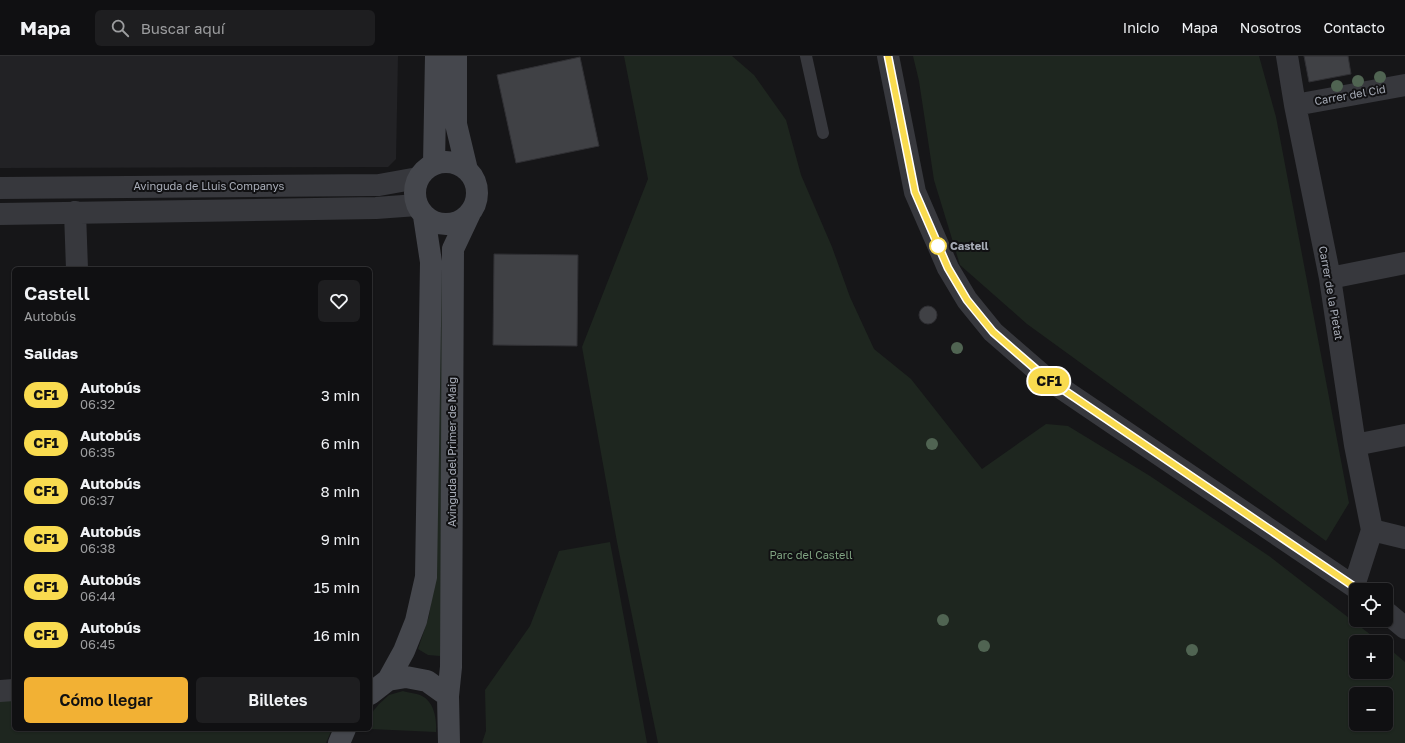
<!DOCTYPE html>
<html lang="es">
<meta charset="utf-8">
<style>
body{margin:0;font-family:"Golos Text",sans-serif;background:#1e1e20;color:#f1f3f6;height:100vh;display:flex;flex-direction:column;font-size:15px;white-space:nowrap}
*{box-sizing:border-box;margin:0}
p{font-size:13px;color:#9c9d9f}
.icon{flex:none;width:22px;height:22px;fill:none;stroke:currentColor;stroke-width:2;stroke-linecap:round;stroke-linejoin:round}
.map{position:relative;flex:1;overflow:hidden}
.panel{position:absolute;left:12px;top:211px;width:360px;height:464px;display:flex;flex-direction:column;background:#101012;border-radius:6px;box-shadow:0 1px 3px #0004,0 0 0 1px #303032}
.panel>*{flex:none}
.badge{padding:0 8px;border-radius:13px;font-size:14px;line-height:26px}
.buttons{position:absolute;left:1349px;top:527px;display:grid;gap:8px}
.buttons a{display:grid;place-items:center;width:44px;height:44px;border-radius:6px;background:#101012;box-shadow:0 1px 3px #0004,0 0 0 1px #303032;font-size:20px}
.map>.badge{position:absolute;translate:-50% -50%;box-shadow:0 0 0 2px #fff}
h2{padding:0 12px;font-size:15px;line-height:36px}
.round{display:grid;place-items:center;flex:none;width:42px;height:42px;border-radius:6px;background:#1e1e20}
.head{display:flex;align-items:center;justify-content:space-between;height:68px;padding:0 12px}
h1{font-size:19px;font-weight:600;line-height:30px}
.button{display:flex;gap:8px;margin-top:auto;padding:8px 12px}
.button a{flex:1;height:46px;border-radius:6px;background:#f2b134;color:#111;font-size:16px;font-weight:600;line-height:46px;text-align:center}
.button a+a{background:#1e1e20;color:#f1f3f6}
ul{padding:0;list-style:none}
li{display:flex;align-items:center;gap:12px;height:48px;padding:0 12px}
li div{flex:1}
li b{display:block;font-size:15px}
li em{font-style:normal}
li .badge{min-width:44px;font-weight:700;text-align:center}
header{display:flex;align-items:center;gap:24px;box-sizing:border-box;height:56px;padding:0 20px;background:#101012;border-bottom:1px solid #303032}
header strong{font-size:19px}
nav{display:flex;gap:22px;margin-inline-start:auto;font-size:14px}
.search{width:280px;height:36px;background:#1e1e20;display:flex;align-items:center;gap:10px;box-sizing:border-box;padding:0 14px;border-radius:6px;color:#9c9d9f;font-size:15px}
.map>svg:first-child{display:block}
</style>
<header>
<strong>Mapa</strong>
<div class="search"><svg class="icon" aria-label="search" viewBox="0 0 24 24"><circle cx="10" cy="10" r="6"/><path d="M15 15l6 6"/></svg>Buscar aquí</div>
<nav><a>Inicio</a><a>Mapa</a><a>Nosotros</a><a>Contacto</a></nav>
</header>
<div class="map">
<svg width="1405" height="687" viewBox="0 0 1405 687">
<rect width="100%" height="100%" fill="#161618"/>
<path fill="#222225" d="M0 0H398L396 103 388 111 0 112Z"/>
<path fill="#1e261f" fill-rule="evenodd" d="M624 0H732L754 19 786 64 801 119 832 191 850 241 874 293 911 323 982 413 1046 368 1068 370 1150 420 1269 500 1380 586H1356V616H1386V590L1405 606V687H658L617 486 582 291 648 123ZM1356 638H1386V668H1356Z
M913 0H1259L1276 61 1349 447 1326 485 1027 268 960 209 934 124 919 25Z
M440 220H446L443 504 440 600 428 599 418 593 429 560 435 519Z
M610 486 647 687H482L486 675 485 634 530 570 559 495Z
M403 635C409 637 417 637 422 640 434 646 437 663 436 676L370 673V659L379 648 389 639Z
M0 645H14V673H332L326 687H0Z"/>
<path fill="#404145" stroke="#303034" d="M1304 0H1348L1351 18 1309 26Z
M580 1 599 90 516 107 497 19Z
M494 198 578 199 577 290 493 289Z
M919 259a9 9 0 1 1 18 0a9 9 0 1 1-18 0Z"/>
<g fill="none" stroke-linecap="round" stroke-linejoin="round">
<path stroke="#37383d" stroke-width="12" d="M806 0 823 77"/>
<path stroke="#37383d" stroke-width="22" d="M888 0 915 136 948 212 967 244 993 276 1046 322 1359 534
M1287 0 1295 49 1330 222 1355 389 1372 474 1354 530
M1295 49 1405 29
M0 132 379 129 418 122
M75 156 77 213
M0 158 376 152 417 149
M1330 222 1405 207
M1355 389 1405 379
M1372 474 1405 482
M1386 556 1405 572
M0 635 14 634"/>
<path stroke="#45474d" stroke-width="22" d="M456 0V68L467 114
M415 137a31 31 0 1 1 62 0a31 31 0 1 1-62 0Z
M434 108 436 0
M388 624 404 595 416 565 426 521 431 206 424 160
M370 638 388 624 406 621 427 625 448 640
M339 687 345 673
M449 687 448 640 451 611 453 193 470 157"/>
</g>
<g fill="#506452">
<circle cx="1380" cy="21" r="6"/>
<circle cx="1358" cy="25" r="6"/>
<circle cx="1337" cy="30" r="6"/>
<circle cx="957" cy="292" r="6"/>
<circle cx="932" cy="388" r="6"/>
<circle cx="943" cy="564" r="6"/>
<circle cx="984" cy="590" r="6"/>
<circle cx="1192" cy="594" r="6"/>
</g>
<g fill="none" stroke-linecap="round" stroke-linejoin="round">
<defs>
<path id="line" d="M888 0 915 136 948 212 967 244 993 276 1046 322 1359 534"/>
</defs>
<use href="#line" stroke="#fff" stroke-width="9"/>
<use href="#line" stroke="#f9db4f" stroke-width="6"/>
</g>
<circle fill="#fff" stroke="#f9db4f" stroke-width="2" cx="938" cy="190" r="8"/>
<g text-anchor="middle" stroke-width="4" stroke-linejoin="round" paint-order="stroke">
<g font-size="11" fill="#a8adb8" stroke="#111113">
<text transform="translate(1350 39) rotate(-10)" y="4">Carrer del Cid</text>
<text x="209" y="134">Avinguda de Lluis Companys</text>
<text transform="translate(1331 237) rotate(80)" y="4">Carrer de la Pietat</text>
<text transform="translate(452 396) rotate(-90)" y="4">Avinguda del Primer de Maig</text>
</g>
<g font-size="11" font-weight="bold" fill="#a8adb8" stroke="#111113" text-anchor="start">
<text x="950" y="194">Castell</text>
</g>
<g font-size="11" fill="#7fa381" stroke="#111113">
<text x="811" y="503">Parc del Castell</text>
</g>
</g>
</svg>
<div class="buttons">
<a><svg class="icon" aria-label="locate" viewBox="0 0 24 24"><circle cx="12" cy="12" r="6"/><path d="M12 2v4M12 18v4M2 12h4M18 12h4"/></svg></a>
<a>+</a>
<a>−</a>
</div>
<b class="badge" style="left:1049px;top:325px;background:#f9db4f;color:#111">CF1</b>
<section class="panel">
<div class="head"><div><h1>Castell</h1><p>Autobús</p></div><a class="round"><svg class="icon" aria-label="heart" viewBox="0 0 24 24"><path d="M12 20l-8-8c-3-5 5-10 8-4 3-6 11-1 8 4z"/></svg></a></div>
<h2>Salidas</h2>
<ul>
<li><span class="badge" style="background:#f9db4f;color:#111">CF1</span><div><b>Autobús</b><p>06:32</p></div><em>3 min</em></li>
<li><span class="badge" style="background:#f9db4f;color:#111">CF1</span><div><b>Autobús</b><p>06:35</p></div><em>6 min</em></li>
<li><span class="badge" style="background:#f9db4f;color:#111">CF1</span><div><b>Autobús</b><p>06:37</p></div><em>8 min</em></li>
<li><span class="badge" style="background:#f9db4f;color:#111">CF1</span><div><b>Autobús</b><p>06:38</p></div><em>9 min</em></li>
<li><span class="badge" style="background:#f9db4f;color:#111">CF1</span><div><b>Autobús</b><p>06:44</p></div><em>15 min</em></li>
<li><span class="badge" style="background:#f9db4f;color:#111">CF1</span><div><b>Autobús</b><p>06:45</p></div><em>16 min</em></li>
</ul>
<div class="button"><a>Cómo llegar</a><a>Billetes</a></div>
</section>
</div>
